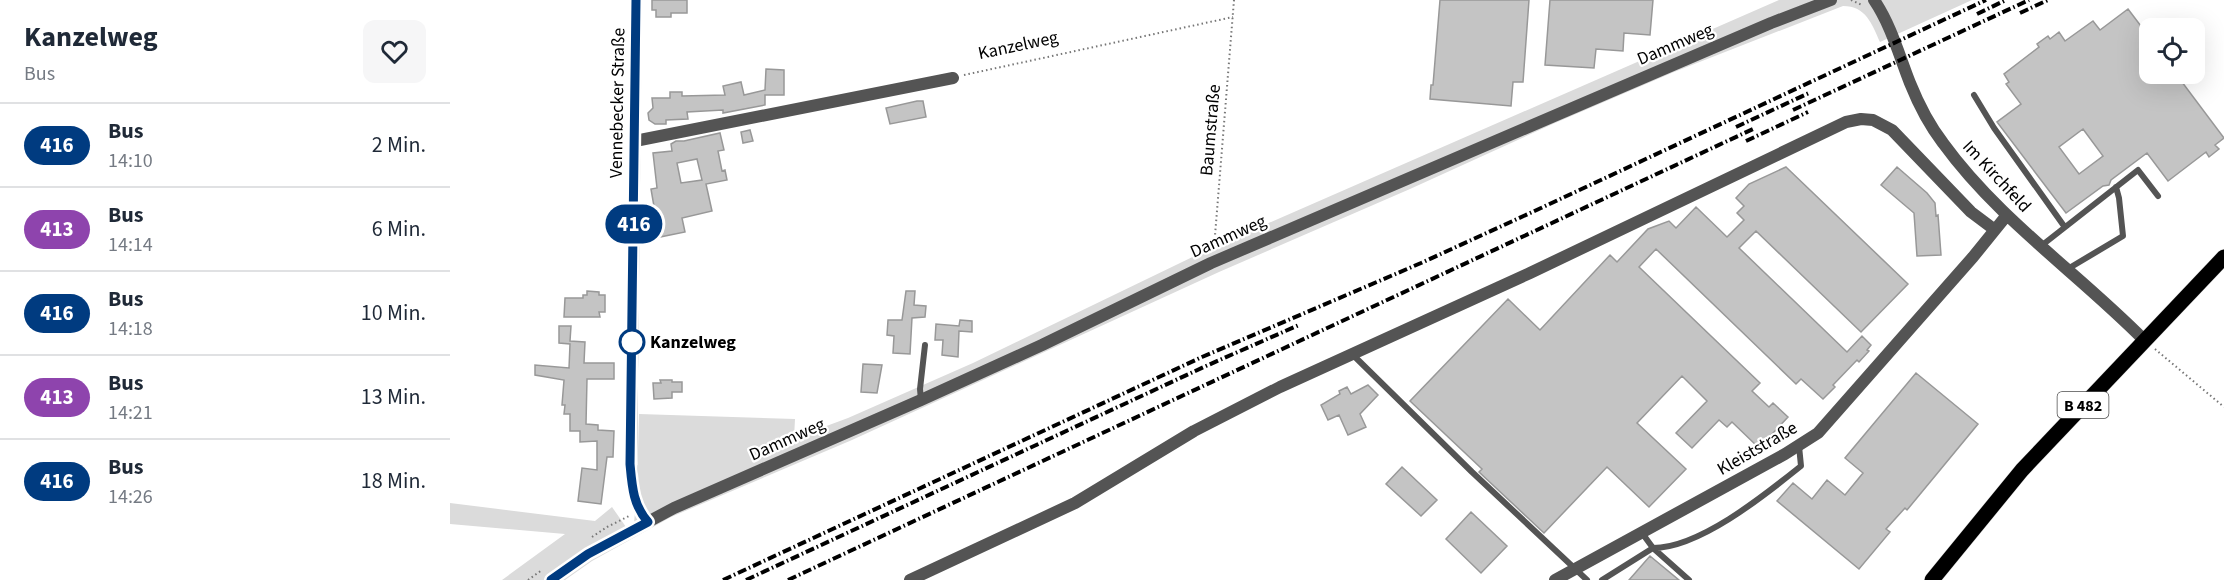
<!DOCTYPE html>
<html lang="de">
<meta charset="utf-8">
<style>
body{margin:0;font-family:"Source Sans 3",sans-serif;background:#f6f6f7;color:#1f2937;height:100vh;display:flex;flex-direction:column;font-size:22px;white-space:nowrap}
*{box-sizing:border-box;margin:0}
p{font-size:20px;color:#747a83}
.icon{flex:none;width:33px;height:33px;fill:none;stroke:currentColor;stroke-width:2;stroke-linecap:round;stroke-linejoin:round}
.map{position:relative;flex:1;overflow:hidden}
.side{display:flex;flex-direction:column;background:#fff;width:450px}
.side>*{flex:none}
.badge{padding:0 12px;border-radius:20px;font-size:21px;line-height:39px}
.controls{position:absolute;left:1689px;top:18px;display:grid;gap:12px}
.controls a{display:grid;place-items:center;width:66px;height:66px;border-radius:12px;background:#fff;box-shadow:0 6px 24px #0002;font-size:30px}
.map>.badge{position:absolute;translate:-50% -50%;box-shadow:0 0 0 3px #fff}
.round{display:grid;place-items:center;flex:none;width:63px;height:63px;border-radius:12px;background:#f6f6f7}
.summary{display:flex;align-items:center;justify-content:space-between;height:102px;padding:0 24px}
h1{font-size:28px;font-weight:700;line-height:45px}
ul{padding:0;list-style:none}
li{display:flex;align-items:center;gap:18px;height:84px;padding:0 24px;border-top:2px solid #e0e1e3}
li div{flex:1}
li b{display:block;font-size:22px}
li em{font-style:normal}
li .badge{min-width:66px;font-weight:700;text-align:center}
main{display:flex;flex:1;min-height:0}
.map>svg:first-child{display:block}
</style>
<main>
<section class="side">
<div class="summary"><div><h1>Kanzelweg</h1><p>Bus</p></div><a class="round"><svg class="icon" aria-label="heart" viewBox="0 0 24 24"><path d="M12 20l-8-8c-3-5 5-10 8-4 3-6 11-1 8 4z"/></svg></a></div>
<ul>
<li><span class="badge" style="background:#003b80;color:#fff">416</span><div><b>Bus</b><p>14:10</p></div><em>2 Min.</em></li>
<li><span class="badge" style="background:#8e44ad;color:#fff">413</span><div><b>Bus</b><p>14:14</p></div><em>6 Min.</em></li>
<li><span class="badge" style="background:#003b80;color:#fff">416</span><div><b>Bus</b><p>14:18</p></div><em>10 Min.</em></li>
<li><span class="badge" style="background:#8e44ad;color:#fff">413</span><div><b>Bus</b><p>14:21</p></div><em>13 Min.</em></li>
<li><span class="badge" style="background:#003b80;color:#fff">416</span><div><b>Bus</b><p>14:26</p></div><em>18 Min.</em></li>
</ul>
</section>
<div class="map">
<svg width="1774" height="580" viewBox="0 0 1774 580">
<rect width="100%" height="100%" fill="#fff"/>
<path fill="#dbdbdb" d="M1329 0H1522L1430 42C1422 24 1416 6 1393 6L1224 72 1105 123 960 189 769 272 402 440 221 517 142 561 115 580H52L115 534 0 524V503L145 521 162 507 183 537 187 485 189 414 345 419 344 438 398 418 523 363 757 250Z"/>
<path fill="#c4c4c4" stroke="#989898" stroke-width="1.5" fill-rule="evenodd" d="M202 0H237V13H221V17H206V10H202Z
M990 0H1079L1073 82H1063L1061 106 980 99 981 85H983Z
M1100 0H1203L1200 35 1174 33 1173 51 1146 49 1144 68 1095 65Z
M1678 9 1700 38V74H1726L1774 138 1765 145 1769 149 1759 157 1756 152 1718 181 1697 153 1661 180 1659 185 1653 186 1616 213 1547 122 1571 104 1556 84 1559 82 1554 74 1589 47 1587 44 1598 36 1600 39 1609 32 1615 41 1643 21 1650 30ZM1633 129 1653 156 1629 174 1609 147Z
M316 69 334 70V95H315V105L273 113V110L237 112 238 119 216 120V124H205L199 120 198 113 203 108 202 98H220V92H232V96L275 95 273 86 291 82 294 95 315 90Z
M467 101H473L476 117 440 124 436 108Z
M300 130 303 141 293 143 291 132Z
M270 133 274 150 268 151 272 171 275 170 277 180 256 184 262 211 232 218 235 232 205 238 201 219 206 218 201 189 207 188 203 153 222 151 221 144 226 141H234ZM247 159 252 180 231 183 227 163Z
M1336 167 1458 284 1411 332 1306 231 1289 248 1397 352 1412 336 1421 345 1417 350 1419 351 1409 362 1407 360 1383 385 1385 387 1373 399 1351 379 1346 384 1206 249 1189 267 1310 383 1302 391 1319 407 1323 403 1338 417 1309 448 1282 422 1277 427 1269 420 1242 448 1226 433 1257 401 1232 376 1187 423 1236 469 1199 507 1157 467 1094 533 1029 472 1032 469 960 401 1058 299 1090 330 1160 255 1167 262 1198 229 1219 221 1226 228 1246 207 1277 237 1294 220 1287 213 1294 206 1286 198 1299 184Z
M1447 167 1477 193 1485 203 1486 216 1488 215 1491 255 1467 256 1464 213 1431 185Z
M137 291 149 292V295H155V312H149L150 317H114L115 298H133V295H137Z
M456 291H465L464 305 476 306 475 317 462 318 460 354 443 353 444 336 437 335 438 320H452Z
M510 320 522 321V332L509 331 508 357 492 355 493 340H485L486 324 509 326Z
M109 326H121L120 341 135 342 134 363H164V379H137L136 424 148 425V430L164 431 163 457H157L151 504 128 501 132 468 147 470V441L130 442V431H120V414H114L115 405H112L114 380 85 375V365L119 368 120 344 109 343Z
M413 364 432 365 427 393 411 392Z
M1466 373 1528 424 1457 510 1455 508 1436 529 1440 532 1409 569 1327 501 1343 483 1362 499 1377 480 1395 495 1413 473 1395 458Z
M210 380H222V382H232V392H222V398L204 399 203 383H211Z
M918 385 928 395 910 414 916 427 898 435 889 415 878 420 871 405 890 394 889 391 897 387 901 394Z
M952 467 987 500 971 516 936 484Z
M1021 512 1057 546 1031 573 996 539Z
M1200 556 1229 580H1179Z"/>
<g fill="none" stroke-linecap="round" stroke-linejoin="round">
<defs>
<path id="primary" d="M1482 580 1572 470 1774 257"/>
</defs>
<use href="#primary" stroke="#dbdbdb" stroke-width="16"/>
<path stroke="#767676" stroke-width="2" stroke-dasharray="1.5 3" stroke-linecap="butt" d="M1401 0 1412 5
M514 75 783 17
M764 248 784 0
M1705 349 1774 407
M142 537 157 527 179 516
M78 580 92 570"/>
<path stroke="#545454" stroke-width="6" d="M1524 95 1544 128 1614 226
M1591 246 1688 170 1708 196
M1616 270 1673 236 1669 198 1666 187
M902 354 1022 472 1137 580
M471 400 470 389 475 345
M1192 533 1203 548C1250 548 1316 494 1351 466L1349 446
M1152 580 1203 548 1239 580"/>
<path stroke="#545454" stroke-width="12" d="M186 0 181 464C182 486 183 505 198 522
M1424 0C1441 25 1449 55 1460 83 1468 103 1480 126 1493 143 1549 220 1628 273 1694 340
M185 141 503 78
M101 580 138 554 224 508 471 400 592 345 761 263 1321 23 1381 0
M460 580 625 503 744 431 830 387 1080 273 1396 122 1411 119 1423 120 1442 130 1521 212 1545 230
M1105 580 1335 454 1368 433 1523 257 1557 215"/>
<use href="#primary" stroke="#000" stroke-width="15"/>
<path stroke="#000" stroke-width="4" stroke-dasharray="9 3 1.5 3" stroke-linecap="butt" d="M1570 13 1598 0
M1527 14 1556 0
M1343 110 1579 0
M1286 127 1359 93
M1296 141 1358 112
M273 580 752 357 971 263 1091 208 1536 0
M296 580 756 366 849 325
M338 580 1303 129"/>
</g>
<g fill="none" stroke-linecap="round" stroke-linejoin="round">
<defs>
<path id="line" d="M101 580 138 554 198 522C183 505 182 486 180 464L186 0"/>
</defs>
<use href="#line" stroke="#fff" stroke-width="14"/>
<use href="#line" stroke="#003b80" stroke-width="9"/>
</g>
<circle fill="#fff" stroke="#003b80" stroke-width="3" cx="182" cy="342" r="12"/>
<g text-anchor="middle" stroke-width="4.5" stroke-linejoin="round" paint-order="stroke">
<rect fill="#fff" stroke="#4c4c4c" stroke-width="1.5" x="1607.5" y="392" width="51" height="26" rx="4.5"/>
<g font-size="16" font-weight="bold" fill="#000">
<text x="1633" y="411">B 482</text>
</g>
<g font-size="18" fill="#000" stroke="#fff">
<text transform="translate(1225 44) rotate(-23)" y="6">Dammweg</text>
<text transform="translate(568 45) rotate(-12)" y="6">Kanzelweg</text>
<text transform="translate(167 103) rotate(-89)" y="6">Vennebecker Straße</text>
<text transform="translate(760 130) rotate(-85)" y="6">Baumstraße</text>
<text transform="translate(1547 176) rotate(47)" y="6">Im Kirchfeld</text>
<text transform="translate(778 236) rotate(-24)" y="6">Dammweg</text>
<text transform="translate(337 439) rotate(-24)" y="6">Dammweg</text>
<text transform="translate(1307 448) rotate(-30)" y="6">Kleiststraße</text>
</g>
<g font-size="18" font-weight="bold" fill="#000" stroke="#fff" text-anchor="start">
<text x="200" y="348">Kanzelweg</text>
</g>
</g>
</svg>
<div class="controls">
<a><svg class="icon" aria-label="locate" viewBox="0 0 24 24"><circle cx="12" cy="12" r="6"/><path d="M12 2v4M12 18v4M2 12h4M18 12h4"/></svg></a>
</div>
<b class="badge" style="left:184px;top:224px;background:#003b80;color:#fff">416</b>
</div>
</main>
